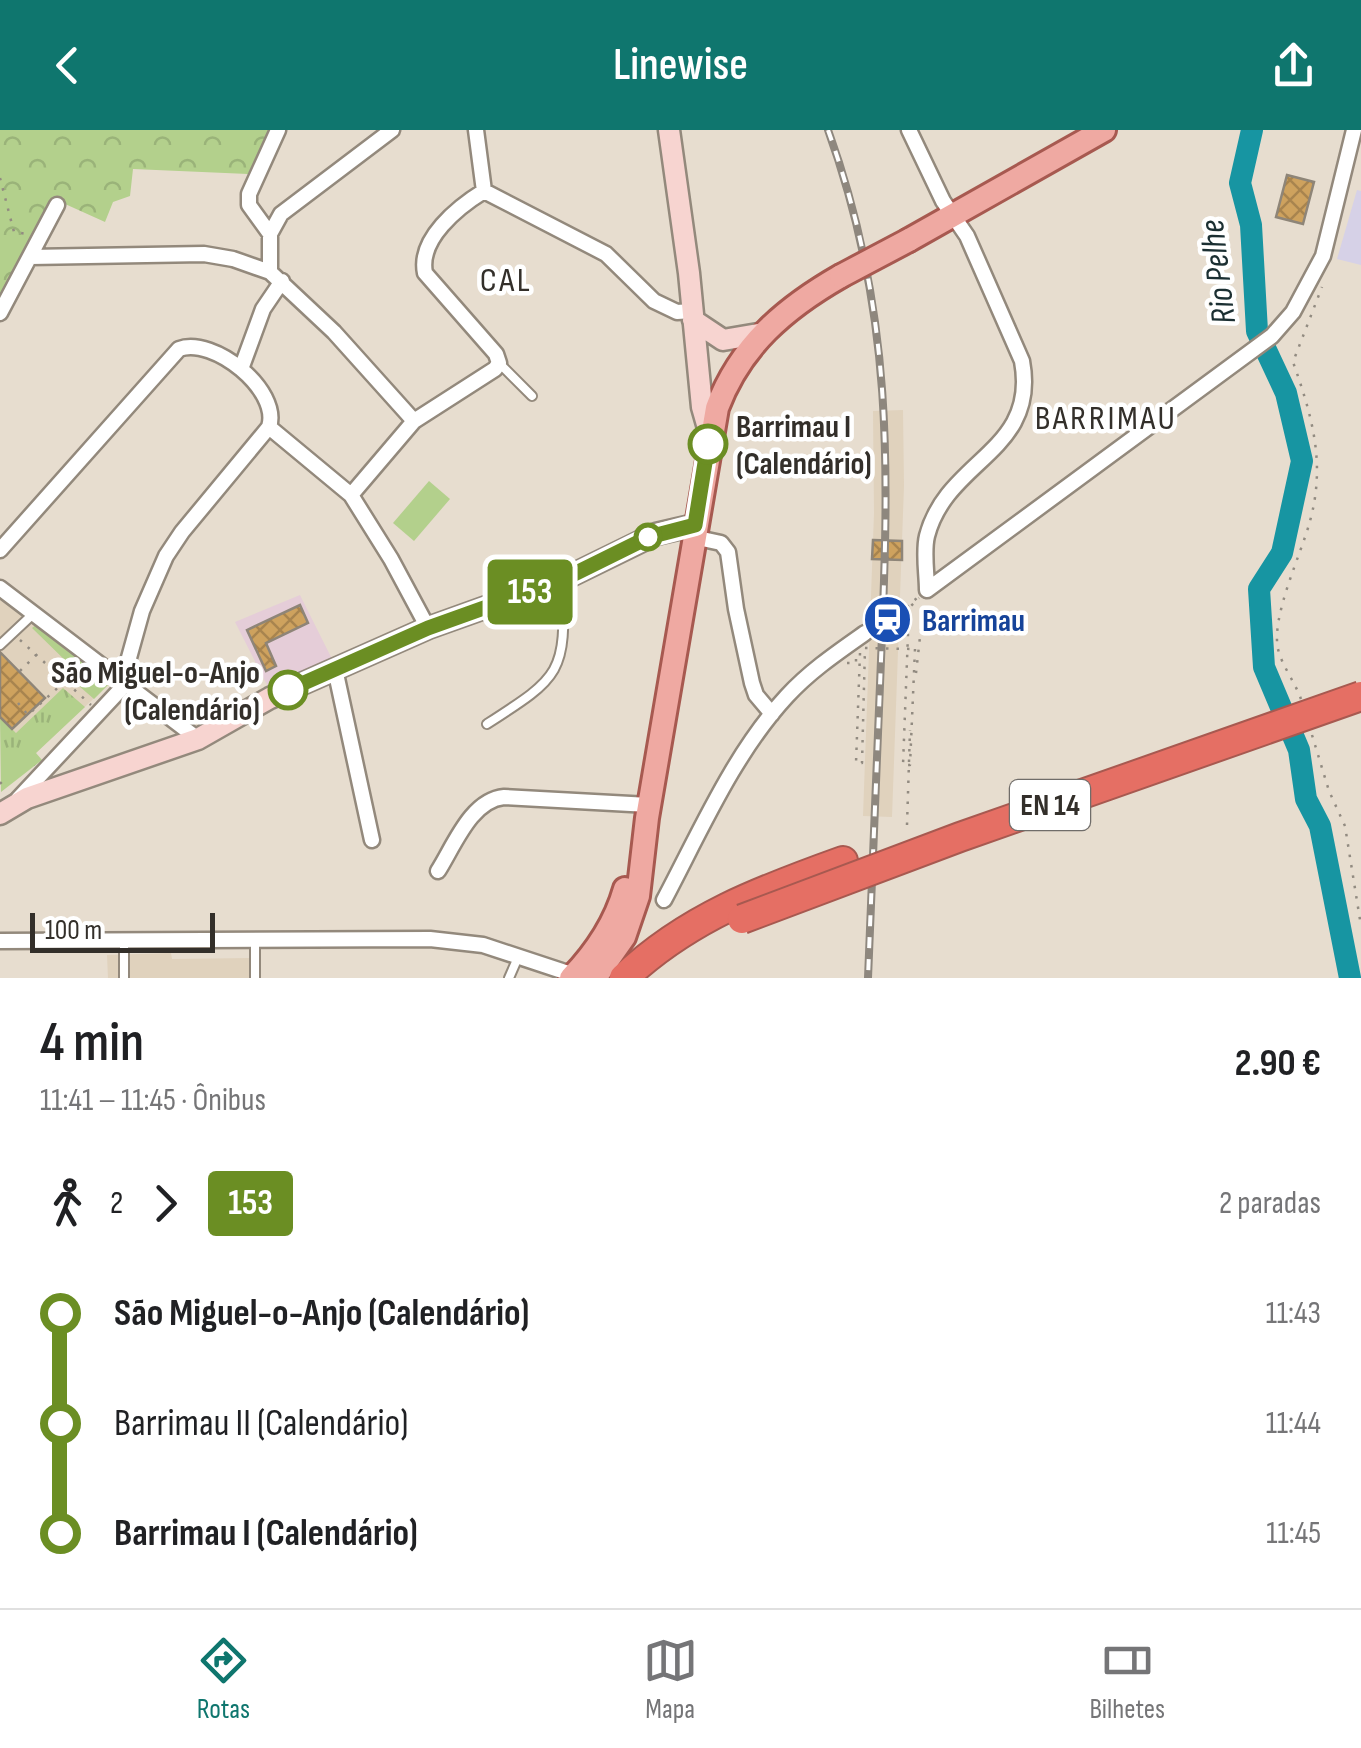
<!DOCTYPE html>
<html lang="pt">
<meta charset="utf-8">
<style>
body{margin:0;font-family:"Sofia Sans Condensed",sans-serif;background:#f2f2f2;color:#202124;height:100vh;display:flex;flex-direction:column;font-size:38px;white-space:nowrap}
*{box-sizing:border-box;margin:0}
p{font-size:32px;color:#757577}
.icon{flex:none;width:55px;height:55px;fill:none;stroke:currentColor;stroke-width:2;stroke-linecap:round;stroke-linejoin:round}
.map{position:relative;height:848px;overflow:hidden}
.details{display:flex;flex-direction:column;background:#fff;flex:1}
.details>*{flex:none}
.badge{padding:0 20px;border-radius:8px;font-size:35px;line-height:65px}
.scale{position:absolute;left:30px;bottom:25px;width:185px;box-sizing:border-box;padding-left:10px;border:5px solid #332f2a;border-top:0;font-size:28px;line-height:35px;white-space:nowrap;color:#332f2a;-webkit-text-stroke:8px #fff;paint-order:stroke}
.map>.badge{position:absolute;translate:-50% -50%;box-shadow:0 0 0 5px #fff}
.legs{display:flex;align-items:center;gap:15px;height:110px;padding:0 40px;font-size:32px}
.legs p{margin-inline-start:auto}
.headline{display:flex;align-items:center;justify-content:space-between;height:170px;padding:0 40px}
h1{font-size:55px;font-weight:600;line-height:75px}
ul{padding:0 40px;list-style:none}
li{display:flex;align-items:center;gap:35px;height:110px;font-size:38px}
li i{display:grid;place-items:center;width:15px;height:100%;margin:0 12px;background:currentColor}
li i::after{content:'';width:25px;height:25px;margin:-12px;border:8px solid;border-radius:50%;background:#fff}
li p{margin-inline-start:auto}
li:first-child i{background:linear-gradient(#0000 50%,currentColor 0)}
li:last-child i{background:linear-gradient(currentColor 50%,#0000 0)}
header{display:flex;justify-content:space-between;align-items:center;height:130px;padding:0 40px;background:#0f766e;color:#fff;font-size:45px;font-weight:600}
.tabs{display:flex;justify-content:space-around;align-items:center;height:140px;border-top:2px solid #e0e0e0;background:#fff;font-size:28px;color:#757577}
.tabs a{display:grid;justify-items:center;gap:5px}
.tabs .current{color:#0f766e}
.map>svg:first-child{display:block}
</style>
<header><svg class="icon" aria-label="back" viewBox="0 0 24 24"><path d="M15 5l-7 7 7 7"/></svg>Linewise<svg class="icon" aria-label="share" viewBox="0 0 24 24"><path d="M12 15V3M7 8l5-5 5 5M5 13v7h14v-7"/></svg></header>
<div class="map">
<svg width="1361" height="848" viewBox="0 0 1361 848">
<defs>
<pattern id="grass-tufts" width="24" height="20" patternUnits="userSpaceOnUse" patternTransform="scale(2.5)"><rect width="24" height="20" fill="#b3d08c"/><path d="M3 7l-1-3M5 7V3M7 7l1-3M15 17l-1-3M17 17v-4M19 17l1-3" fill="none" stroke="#9ab379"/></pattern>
<pattern id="forest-crowns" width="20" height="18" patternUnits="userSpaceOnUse" patternTransform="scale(2.5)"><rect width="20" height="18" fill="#b3d08c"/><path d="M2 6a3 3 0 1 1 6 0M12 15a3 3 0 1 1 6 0" fill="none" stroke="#9ab379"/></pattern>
<pattern id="building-cross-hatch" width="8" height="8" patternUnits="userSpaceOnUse" patternTransform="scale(2.5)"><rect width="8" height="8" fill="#cea25e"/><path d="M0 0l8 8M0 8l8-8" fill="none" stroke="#a8844e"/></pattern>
</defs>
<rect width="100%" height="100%" fill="#e7ddcf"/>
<path fill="#e0d2bd" d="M903 280 904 356 892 687 863 686 874 383 873 281Z
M0 465 98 542 108 555 36 623 0 587Z
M251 816H258L259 848H108L107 825 171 823 172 829 250 828Z"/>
<path fill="#e5cdd8" d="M300 465 334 533 272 560 268 557 235 492Z"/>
<path fill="#d6d1e7" d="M1357 60 1361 61V135L1337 129Z"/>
<path fill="url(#grass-tufts)" d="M37 494 98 542 108 555 94 569 72 550 76 545 74 539 32 498Z
M63 558 85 577 36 623 42 630 1 662 0 587 16 603Z"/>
<path fill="url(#forest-crowns)" d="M0 0H269L248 44 133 39 130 66 113 72 105 92 54 69 0 166Z"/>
<path fill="#b3d08c" d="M429 351 450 369 414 411 393 393Z"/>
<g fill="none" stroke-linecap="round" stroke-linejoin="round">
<path stroke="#1795a2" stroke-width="22" d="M1252 0 1240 53 1251 95 1257 201 1286 263 1302 331 1282 423 1259 459 1264 537 1299 620 1306 669 1320 696 1350 848"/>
</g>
<path fill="url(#building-cross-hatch)" stroke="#8e8578" stroke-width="2.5" d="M1287 45 1314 52 1303 94 1276 87Z
M873 410 902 411V430L872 429Z
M300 475 308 493 266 513 276 536 266 541 247 500Z
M0 522 45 568 12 599 0 587Z"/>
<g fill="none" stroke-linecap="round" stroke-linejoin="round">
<defs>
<path id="lane" d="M499 233 532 266
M0 515 32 485
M487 594C560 547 567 543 562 454
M255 810V848
M124 811V848
M509 848 519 825"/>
<path id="street" d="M476 0 484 61 606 124 654 171 677 182 692 181
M909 0 943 71 967 106 1022 231C1039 322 947 329 927 406 923 422 927 444 927 460
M270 104 249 75V64L278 0
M30 127 204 124 233 129 270 142 334 202 414 291
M270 142V104L281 84 392 0
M0 183 57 75
M241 239 263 179 282 151
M269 297 351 365 391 429 428 498
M351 365 414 291 495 239 499 233 496 224 425 143C418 109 458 77 484 61
M693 407 721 413 728 422 736 479 752 553 756 565 772 584
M0 420 179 219C213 206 281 260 269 297L182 402 166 426 142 481 120 560 18 669
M0 458 198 609
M927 460 1272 206 1293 182 1323 126 1354 0
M335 539 372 710
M438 741C454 716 471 670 504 667L649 675
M664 770C700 702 734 623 787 566 810 541 838 522 865 503
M0 811 430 809 483 815 574 845"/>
<path id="secondary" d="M669 0 689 143 702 277 710 305
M693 190 723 210 764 203
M0 684 27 668 198 609 270 568 428 498 562 450 656 404 695 395"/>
<path id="primary" d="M909 110 1104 0
M571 848C596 822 615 794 625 759
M595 848 624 807 638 766 647 688 717 278C740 216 785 178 841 146"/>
<path id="highway" d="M624 848C687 788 762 760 843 731"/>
</defs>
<use href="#lane" stroke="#93897c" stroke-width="12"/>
<use href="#street" stroke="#93897c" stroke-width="19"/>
<use href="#secondary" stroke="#93897c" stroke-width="25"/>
<use href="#primary" stroke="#a75950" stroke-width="28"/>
<use href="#highway" stroke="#a75950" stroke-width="32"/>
<path stroke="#928b81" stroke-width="2.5" stroke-dasharray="2.5 8" stroke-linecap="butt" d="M0 48 14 102 27 104
M899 484 918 467
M20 510 91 575
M915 519 910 635H903L909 478 919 468
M860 523 856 633H862L865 518
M847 533H856V525
M20 541 36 525
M916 543 924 471
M1301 569C1295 552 1282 536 1278 519 1271 486 1301 425 1310 391 1326 333 1312 286 1293 232L1322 157
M18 573 28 585 64 552
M1312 605 1329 661 1345 696 1361 796
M0 652 6 659
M907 695 910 600"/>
<use href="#lane" stroke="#fff" stroke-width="8"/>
<use href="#street" stroke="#fff" stroke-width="14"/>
<use href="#secondary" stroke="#f7d4d0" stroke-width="20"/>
<use href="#primary" stroke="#efa9a2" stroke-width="22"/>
<use href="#highway" stroke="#e56f64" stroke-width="28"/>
<defs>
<path id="rail" d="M828 0C894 183 889 340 881 530 877 636 872 742 868 848"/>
</defs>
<use href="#rail" stroke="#8e877e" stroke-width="8"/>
<use href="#rail" stroke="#fff" stroke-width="4" stroke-dasharray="11" stroke-linecap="butt"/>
<defs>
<path id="primary-bridge" d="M841 146 909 110"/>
<path id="highway-bridge" d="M742 789 960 707 1361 566"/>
</defs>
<use href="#primary-bridge" stroke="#a75950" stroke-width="28" stroke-linecap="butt"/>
<use href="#highway-bridge" stroke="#a75950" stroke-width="32" stroke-linecap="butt"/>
<path stroke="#928b81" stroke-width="2.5" stroke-dasharray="2.5 8" stroke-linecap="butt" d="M865 518 915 519"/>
<use href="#primary-bridge" stroke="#efa9a2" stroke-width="22"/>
<use href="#highway-bridge" stroke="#e56f64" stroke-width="28"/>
</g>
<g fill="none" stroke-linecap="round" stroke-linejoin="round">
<defs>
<path id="line-1" d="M288 560 428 498 562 450 649 407 695 395 708 314"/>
</defs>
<use href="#line-1" stroke="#fff" stroke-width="22"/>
<use href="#line-1" stroke="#6b8e23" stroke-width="15"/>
</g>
<defs>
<symbol id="station-disc" viewBox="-11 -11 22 22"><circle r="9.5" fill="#1a4fb4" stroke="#fff"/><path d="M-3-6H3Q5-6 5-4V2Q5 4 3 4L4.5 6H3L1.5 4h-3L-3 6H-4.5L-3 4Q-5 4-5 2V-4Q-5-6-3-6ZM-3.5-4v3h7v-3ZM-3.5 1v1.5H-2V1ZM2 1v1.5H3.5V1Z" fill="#fff"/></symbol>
</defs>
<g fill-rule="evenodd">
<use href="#station-disc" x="860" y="462" width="55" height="55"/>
</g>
<g fill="#fff" stroke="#6b8e23" stroke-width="5">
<circle cx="708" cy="314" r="18"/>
<circle cx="648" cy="407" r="12"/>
<circle cx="288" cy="560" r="18"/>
</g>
<g text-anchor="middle" stroke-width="9" stroke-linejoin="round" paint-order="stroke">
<rect fill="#fff" stroke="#706d6a" stroke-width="2.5" x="1010" y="650" width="80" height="50" rx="8"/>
<g font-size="30" font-weight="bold" fill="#332f2a">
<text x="1050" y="685">EN 14</text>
</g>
<g font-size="32" font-weight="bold" fill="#332f2a" stroke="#fff" text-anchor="start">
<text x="736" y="307">Barrimau I<tspan x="736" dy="37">(Calendário)</tspan></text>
<text x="260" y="553" text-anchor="end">São Miguel-o-Anjo<tspan x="260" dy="37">(Calendário)</tspan></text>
</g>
<g font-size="32" font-weight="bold" fill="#164399" stroke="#fff" text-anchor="start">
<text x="922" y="501">Barrimau</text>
</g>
<g font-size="35" font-style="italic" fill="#1b2f32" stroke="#fff">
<text transform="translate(1217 142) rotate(-97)" y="12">Rio Pelhe</text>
</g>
<g font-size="35" letter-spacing="2.5" fill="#332f2a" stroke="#fff">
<text x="506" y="161">CAL</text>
<text x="1106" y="299">BARRIMAU</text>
</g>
</g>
</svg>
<div class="scale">100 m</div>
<b class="badge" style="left:530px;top:462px;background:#6b8e23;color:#fff">153</b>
</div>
<section class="details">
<div class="headline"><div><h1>4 min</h1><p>11:41 – 11:45 · Ônibus</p></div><b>2.90 €</b></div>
<div class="legs"><svg class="icon" aria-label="walk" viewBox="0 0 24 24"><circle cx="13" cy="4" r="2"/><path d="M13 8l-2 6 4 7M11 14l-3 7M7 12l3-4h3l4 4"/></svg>2<svg class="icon" aria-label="forward" viewBox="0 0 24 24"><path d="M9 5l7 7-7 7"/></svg><b class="badge" style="background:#6b8e23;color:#fff">153</b><p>2 paradas</p></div>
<ul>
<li><i style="color:#6b8e23"></i><b>São Miguel-o-Anjo (Calendário)</b><p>11:43</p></li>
<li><i style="color:#6b8e23"></i><span>Barrimau II (Calendário)</span><p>11:44</p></li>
<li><i style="color:#6b8e23"></i><b>Barrimau I (Calendário)</b><p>11:45</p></li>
</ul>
</section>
<nav class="tabs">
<a class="current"><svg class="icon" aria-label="directions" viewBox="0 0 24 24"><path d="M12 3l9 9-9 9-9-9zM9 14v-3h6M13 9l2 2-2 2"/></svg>Rotas</a>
<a><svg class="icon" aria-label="map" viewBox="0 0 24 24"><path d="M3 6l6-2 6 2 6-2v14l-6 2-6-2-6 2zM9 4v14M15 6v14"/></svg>Mapa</a>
<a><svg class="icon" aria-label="tickets" viewBox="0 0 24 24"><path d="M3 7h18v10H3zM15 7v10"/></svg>Bilhetes</a>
</nav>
